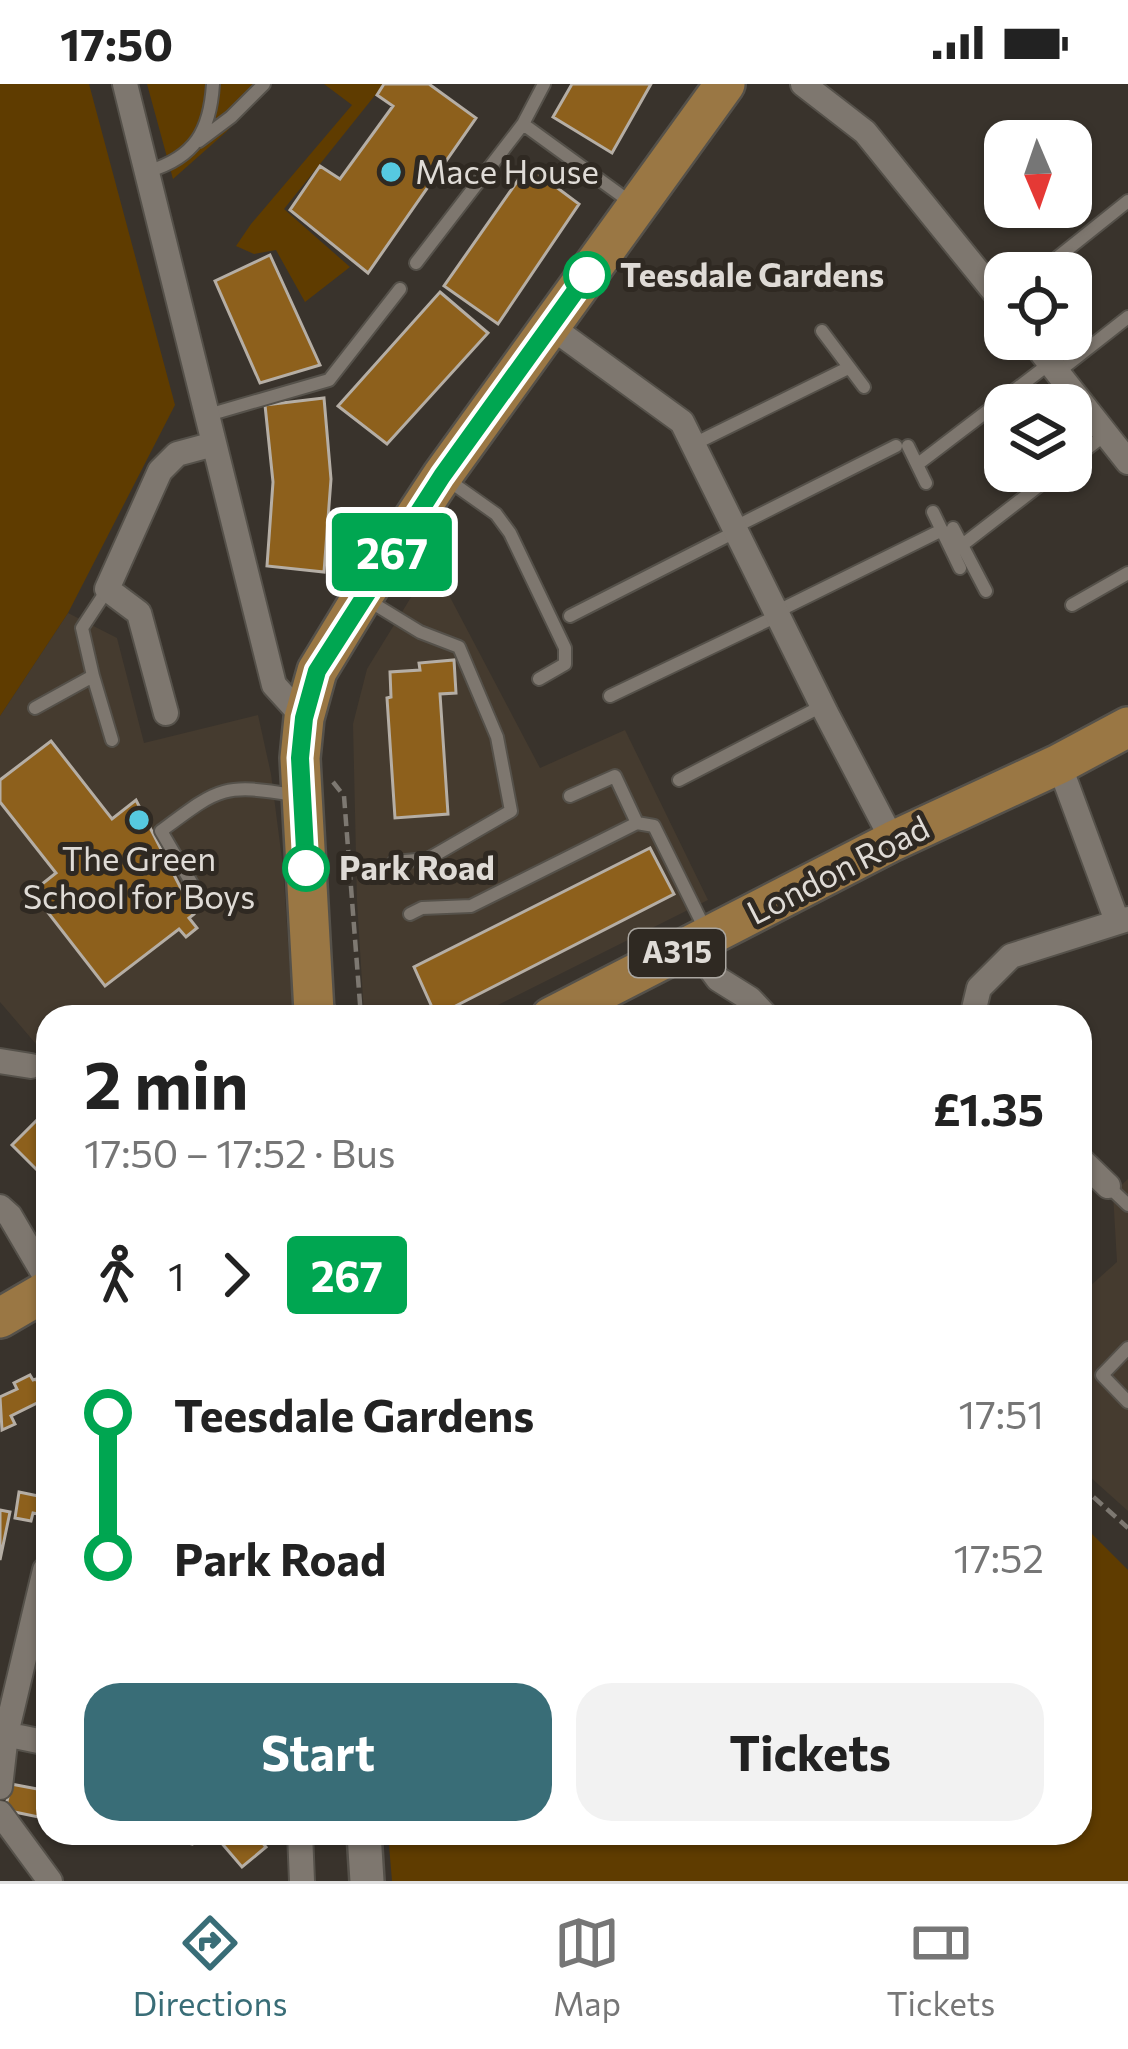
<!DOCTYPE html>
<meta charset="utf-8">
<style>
body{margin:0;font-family:Commissioner,sans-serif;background:#f2f2f2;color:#222;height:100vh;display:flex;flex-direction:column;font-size:45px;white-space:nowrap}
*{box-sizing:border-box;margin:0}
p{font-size:39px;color:#767676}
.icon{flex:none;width:66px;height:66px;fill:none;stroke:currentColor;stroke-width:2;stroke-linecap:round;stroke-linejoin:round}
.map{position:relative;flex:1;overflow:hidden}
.sheet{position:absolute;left:36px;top:921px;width:1056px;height:840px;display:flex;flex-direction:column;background:#fff;border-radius:36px;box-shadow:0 3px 9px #0004}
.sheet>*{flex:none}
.badge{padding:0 24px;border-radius:9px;font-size:42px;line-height:78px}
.needle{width:78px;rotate:178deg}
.fabs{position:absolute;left:984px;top:36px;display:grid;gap:24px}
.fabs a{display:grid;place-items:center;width:108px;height:108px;border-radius:24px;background:#fff;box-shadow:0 3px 9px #0004;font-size:60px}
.map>.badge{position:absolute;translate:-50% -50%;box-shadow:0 0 0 6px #fff}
.legs{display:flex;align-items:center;gap:18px;height:132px;padding:0 48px;font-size:39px}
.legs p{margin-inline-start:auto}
.summary{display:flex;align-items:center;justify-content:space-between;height:204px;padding:0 48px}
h1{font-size:66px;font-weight:700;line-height:90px}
.button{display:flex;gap:24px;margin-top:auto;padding:24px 48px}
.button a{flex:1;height:138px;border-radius:36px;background:#396d77;color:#fff;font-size:48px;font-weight:700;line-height:138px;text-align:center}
.button a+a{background:#f2f2f2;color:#222}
ul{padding:0 48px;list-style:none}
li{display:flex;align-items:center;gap:42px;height:144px;font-size:45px}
li i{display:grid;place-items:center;width:18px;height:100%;margin:0 15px;background:currentColor}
li i::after{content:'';width:30px;height:30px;margin:-15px;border:9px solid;border-radius:50%;background:#fff}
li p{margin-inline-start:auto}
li:first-child i{background:linear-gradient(#0000 50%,currentColor 0)}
li:last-child i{background:linear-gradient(currentColor 50%,#0000 0)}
.status{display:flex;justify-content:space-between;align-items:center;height:84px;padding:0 60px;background:#fff;direction:ltr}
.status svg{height:33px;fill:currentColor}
.tab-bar{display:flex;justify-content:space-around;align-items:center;height:168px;border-top:3px solid #e0e0e0;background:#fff;font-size:33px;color:#767676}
.tab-bar a{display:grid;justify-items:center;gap:6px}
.tab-bar .current{color:#396d77}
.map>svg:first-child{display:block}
</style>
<div class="status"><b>17:50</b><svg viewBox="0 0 49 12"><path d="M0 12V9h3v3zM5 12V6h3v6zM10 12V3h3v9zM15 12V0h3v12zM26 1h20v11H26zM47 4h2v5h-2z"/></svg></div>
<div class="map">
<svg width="1128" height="1797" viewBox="0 0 1128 1797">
<rect width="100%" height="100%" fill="#39332c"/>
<path fill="#453b2f" d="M432 479 540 684 625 646 708 816 474 933H368L364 931 357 817 353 640 367 585Z
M68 529 117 554 144 659 258 631 271 690 283 783 293 933H48V974L0 918V632Z
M1128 1095V1427L1080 1384V1211L1117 1178 1113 1109Z"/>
<path fill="#5f3c00" d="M0 0H89L175 321 68 529 0 632Z
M147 0H271L226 48 173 95Z
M324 0H384L284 125 350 183 305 218 276 166 254 170 236 162 251 140 352 21Z
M1080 1438 1128 1486V1797H392L388 1749H1080Z"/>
<path fill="#8d601c" stroke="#b5aea5" stroke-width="3" d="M384 0H429L476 34 368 189 290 126 320 82 340 95 393 22 377 11Z
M572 0H651L612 69 553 33Z
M528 82 579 120 498 240 444 202Z
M270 171 320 281 260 299 215 197Z
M440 208 488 249 387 360 338 322Z
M324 314 331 395 324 488 267 482 273 398 265 321Z
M454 576 456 609 440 610 448 730 395 734 387 614 391 613 390 588 420 586 419 579Z
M51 657 112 735 136 716 194 830 189 834 197 844 186 853 179 845 105 902 32 808 56 789 0 718V696Z
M650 764 674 810 436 932 414 883Z
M45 1028 48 1032V1097L12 1061Z
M30 1291 33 1296 36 1295 47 1314 11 1332 15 1340 2 1346 0 1313 17 1305 14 1299Z
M19 1408 48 1414V1432L33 1429 31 1437 15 1434Z
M0 1426 10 1428 0 1476Z
M11 1700 48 1707V1735L5 1726Z
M140 1749H194L192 1760Z
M213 1749H254L266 1763 242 1783Z"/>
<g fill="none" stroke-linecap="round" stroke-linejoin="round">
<defs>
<path id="service" d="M523 40 633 120
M199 57 231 33 264 0
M149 87C195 73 210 47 213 0
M416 179 523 40 544 0
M1038 189 1128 117
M822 247 864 303
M1058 288 1128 233
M208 331 329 296 400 205
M694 360 848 284
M908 362 926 399
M1071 377 1106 350
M918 380 1049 280
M448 396 496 430 510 449 565 564V580L539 595
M933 428 960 484
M735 443 896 362
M953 444 986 507
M961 462 1058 387
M366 515 420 548 459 563 497 653 511 727 428 775 394 778
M1072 521 1128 489
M776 528 942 446
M570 532 735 448
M93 592 112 656
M610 612 777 532
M35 624 93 592 82 544 107 506
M679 696 822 622
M570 712 615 692 637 739
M202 817 161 747C219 704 222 699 294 711
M410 830 422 824 471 822 637 739 654 742 706 847
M1108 1102 1128 1121
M1128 1264 1102 1291 1128 1318"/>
<path id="minor" d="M125 0 274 601 304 634
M803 0 865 48 1005 221
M550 242 682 338 826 629 893 757
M1031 255 1128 378
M166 629 139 529 107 505 160 387 177 370 214 360
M1059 680 1117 837
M693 861 718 895 750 915 767 933
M972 933 979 904 1011 872 1128 835
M0 977 31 982
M1080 1075 1108 1102
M0 1123 10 1132 48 1197
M0 1649 48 1659
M0 1703 6 1650 45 1486
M0 1729 50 1797
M300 1749 302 1797"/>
<path id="secondary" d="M364 1749 367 1797"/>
<path id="primary" d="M318 933 314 928 300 674 304 634 317 587 362 513 442 392 725 0
M551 933 893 757 1059 680 1128 643
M0 1234 48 1206"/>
</defs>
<use href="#service" stroke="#55514a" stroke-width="16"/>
<use href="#minor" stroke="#55514a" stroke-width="28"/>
<use href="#secondary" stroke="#55514a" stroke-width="38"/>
<use href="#primary" stroke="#55514a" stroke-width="44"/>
<path stroke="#7d7871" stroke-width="4.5" stroke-dasharray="12 6" stroke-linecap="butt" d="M333 698 344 712 361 933
M1080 1401 1128 1444"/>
<use href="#service" stroke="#7e776f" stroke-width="12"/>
<use href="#minor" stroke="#7e776f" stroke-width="24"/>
<use href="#secondary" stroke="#7e776f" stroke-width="33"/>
<use href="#primary" stroke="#9a7744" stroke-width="39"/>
</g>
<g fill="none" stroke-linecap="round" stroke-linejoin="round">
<defs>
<path id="line-1" d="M306 784 300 674 304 634 317 587 442 392 587 191"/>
</defs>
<use href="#line-1" stroke="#fff" stroke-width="27"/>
<use href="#line-1" stroke="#00a651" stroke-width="18"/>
</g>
<g fill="#56c9e0" stroke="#2f2922" stroke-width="4.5">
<circle cx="391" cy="88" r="12"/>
<circle cx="139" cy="736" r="12"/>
</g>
<g fill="#fff" stroke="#00a651" stroke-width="6">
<circle cx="587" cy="191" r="21"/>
<circle cx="306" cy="784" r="21"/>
</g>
<g text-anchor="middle" stroke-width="10" stroke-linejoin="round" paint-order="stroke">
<rect fill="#2f2922" stroke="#aaa6a0" stroke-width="3" x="629" y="845" width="96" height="48" rx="9"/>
<g font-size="30" font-weight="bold" fill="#dfdbd6">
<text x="677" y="879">A315</text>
</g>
<g font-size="33" fill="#dfdbd6" stroke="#2f2922" text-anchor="start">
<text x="415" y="100">Mace House</text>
<text x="139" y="787" text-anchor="middle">The Green<tspan x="139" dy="38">School for Boys</tspan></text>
</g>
<g font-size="33" font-weight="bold" fill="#dfdbd6" stroke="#2f2922" text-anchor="start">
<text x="620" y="203">Teesdale Gardens</text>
<text x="339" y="796">Park Road</text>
</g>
<g font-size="33" fill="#dfdbd6" stroke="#2f2922">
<text transform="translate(838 786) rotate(-27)" y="12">London Road</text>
</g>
</g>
</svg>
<div class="fabs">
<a><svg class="needle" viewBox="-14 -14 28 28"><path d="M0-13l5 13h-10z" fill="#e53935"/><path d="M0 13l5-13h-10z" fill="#767676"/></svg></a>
<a><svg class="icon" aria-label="locate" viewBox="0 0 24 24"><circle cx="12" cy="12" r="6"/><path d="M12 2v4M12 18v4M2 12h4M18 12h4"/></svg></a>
<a><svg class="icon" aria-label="layers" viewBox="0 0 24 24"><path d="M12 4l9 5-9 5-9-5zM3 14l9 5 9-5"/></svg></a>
</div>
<b class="badge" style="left:392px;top:468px;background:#00a651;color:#fff">267</b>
<section class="sheet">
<div class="summary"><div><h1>2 min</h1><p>17:50 – 17:52 · Bus</p></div><b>£1.35</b></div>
<div class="legs"><svg class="icon" aria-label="walk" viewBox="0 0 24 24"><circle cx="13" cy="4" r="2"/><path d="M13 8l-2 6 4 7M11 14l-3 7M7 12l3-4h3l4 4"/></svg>1<svg class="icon" aria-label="forward" viewBox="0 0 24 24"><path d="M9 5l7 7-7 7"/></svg><b class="badge" style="background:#00a651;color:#fff">267</b></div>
<ul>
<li><i style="color:#00a651"></i><b>Teesdale Gardens</b><p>17:51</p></li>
<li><i style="color:#00a651"></i><b>Park Road</b><p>17:52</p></li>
</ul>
<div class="button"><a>Start</a><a>Tickets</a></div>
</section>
</div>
<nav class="tab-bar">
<a class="current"><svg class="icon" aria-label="directions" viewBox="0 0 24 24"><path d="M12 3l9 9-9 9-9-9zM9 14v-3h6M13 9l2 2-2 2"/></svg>Directions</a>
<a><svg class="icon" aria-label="map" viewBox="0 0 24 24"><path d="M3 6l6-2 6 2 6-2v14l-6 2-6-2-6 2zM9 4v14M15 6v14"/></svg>Map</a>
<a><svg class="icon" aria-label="tickets" viewBox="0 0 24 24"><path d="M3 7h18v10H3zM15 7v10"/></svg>Tickets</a>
</nav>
